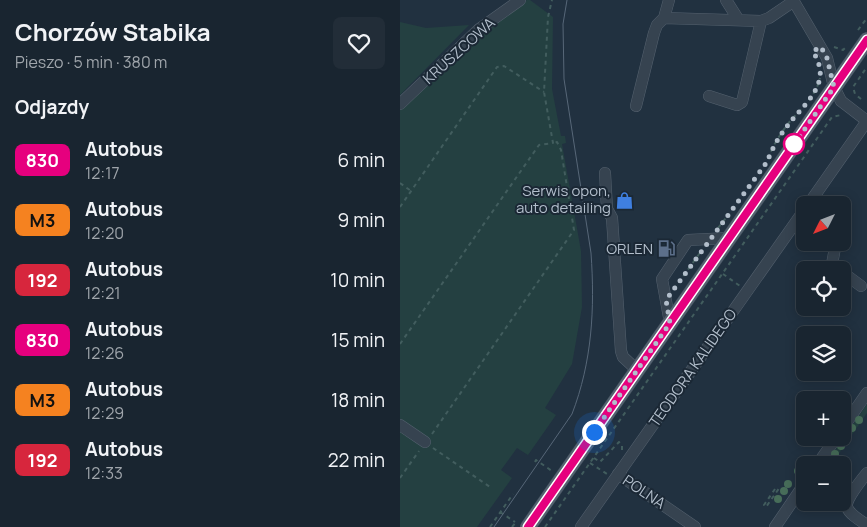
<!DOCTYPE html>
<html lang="pl">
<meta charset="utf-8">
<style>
body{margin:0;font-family:Manrope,sans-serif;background:#222d38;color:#f1f3f6;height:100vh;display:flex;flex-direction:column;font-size:19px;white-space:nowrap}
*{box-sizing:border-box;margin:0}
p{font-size:16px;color:#9fa5ab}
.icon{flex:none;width:28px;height:28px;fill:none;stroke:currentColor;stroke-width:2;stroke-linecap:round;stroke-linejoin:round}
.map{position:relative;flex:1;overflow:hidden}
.panel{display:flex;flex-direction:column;background:#192530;width:400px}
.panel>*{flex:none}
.badge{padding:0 10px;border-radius:8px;font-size:18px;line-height:32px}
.needle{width:32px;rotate:228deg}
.buttons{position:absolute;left:396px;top:196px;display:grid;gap:10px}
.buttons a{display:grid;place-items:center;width:55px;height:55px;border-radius:8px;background:#192530;box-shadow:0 2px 12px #0003,0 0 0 1px #37424c;font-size:25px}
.you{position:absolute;width:25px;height:25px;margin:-12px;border:4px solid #fff;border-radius:50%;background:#1a73e8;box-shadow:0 0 0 8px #1a73e833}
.map>.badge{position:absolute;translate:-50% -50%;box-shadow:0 0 0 2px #fff}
h2{padding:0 15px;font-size:19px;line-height:45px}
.round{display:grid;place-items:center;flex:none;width:52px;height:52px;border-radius:8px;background:#222d38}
.summary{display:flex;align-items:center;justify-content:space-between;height:85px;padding:0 15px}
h1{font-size:24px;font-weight:700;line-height:38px}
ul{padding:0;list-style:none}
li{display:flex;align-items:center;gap:15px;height:60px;padding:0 15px}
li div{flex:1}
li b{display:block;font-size:19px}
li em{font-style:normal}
li .badge{min-width:55px;font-weight:700;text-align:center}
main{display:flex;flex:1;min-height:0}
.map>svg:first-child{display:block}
</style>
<main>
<section class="panel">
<div class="summary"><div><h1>Chorzów Stabika</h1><p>Pieszo · 5 min · 380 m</p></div><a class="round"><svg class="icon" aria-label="heart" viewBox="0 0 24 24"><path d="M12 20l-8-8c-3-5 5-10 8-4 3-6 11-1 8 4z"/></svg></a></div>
<h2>Odjazdy</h2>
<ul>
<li><span class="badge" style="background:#e6007e;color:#fff">830</span><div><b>Autobus</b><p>12:17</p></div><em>6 min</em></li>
<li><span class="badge" style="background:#f58220;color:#111">M3</span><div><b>Autobus</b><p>12:20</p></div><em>9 min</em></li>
<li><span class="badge" style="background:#d7263d;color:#fff">192</span><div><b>Autobus</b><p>12:21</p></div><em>10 min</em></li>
<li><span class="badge" style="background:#e6007e;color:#fff">830</span><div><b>Autobus</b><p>12:26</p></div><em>15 min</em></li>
<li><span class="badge" style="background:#f58220;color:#111">M3</span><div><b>Autobus</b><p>12:29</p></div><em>18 min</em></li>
<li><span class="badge" style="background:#d7263d;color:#fff">192</span><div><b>Autobus</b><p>12:33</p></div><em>22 min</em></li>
</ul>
</section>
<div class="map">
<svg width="467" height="527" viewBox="0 0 467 527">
<rect width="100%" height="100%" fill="#213140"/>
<path fill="#244041" d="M127 0H130L153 17 152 89 161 136H165L166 143 162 144 181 251 182 307 172 364 145 408 156 415 128 455 117 448 101 470 112 478 77 527H0V110L42 66Z
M0 22 26 28 69 25 0 95Z
M467 404V413L431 465H425Z"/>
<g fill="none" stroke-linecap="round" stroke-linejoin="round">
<defs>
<path id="minor" d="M326 0 338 19
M393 0 427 58 434 87 441 101 467 121
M264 18 269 0
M309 96 337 105 342 102 361 21
M0 104 78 30 120 0
M236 106 254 33 257 25 264 18 361 21 369 18 394 1
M205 173 207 209 212 218 221 351 223 357 237 370
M408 205 467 121
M427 242 435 248 432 264 440 270
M442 272 461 286
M270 323 262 279 288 240 329 238
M0 425 25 442
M442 429 467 393
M417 465 436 438
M467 473C462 479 445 500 447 507 449 514 461 521 467 525
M218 474 295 527
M181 527 405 209
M375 527 405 483"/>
<path id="major" d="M128 527 467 40"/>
</defs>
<use href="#minor" stroke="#54616e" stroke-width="12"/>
<use href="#major" stroke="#3f4c59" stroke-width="16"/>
<path stroke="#425d5e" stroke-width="2" stroke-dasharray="4 4" stroke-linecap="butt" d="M458 30 467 18
M434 47 443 50 445 48
M461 99 455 94 453 87 467 67
M368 159C372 147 379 136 387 125 399 110 416 97 420 78
M0 183 11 191
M0 207 97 67 104 66 144 92
M318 228 329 214
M323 274 340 286
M274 289 302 250
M0 344 139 145 153 143 144 92 148 17 152 0
M32 434 174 230 161 150 157 142 153 143
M33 448 90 487
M194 458 200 462 219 442 222 445V450
M135 462 136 460 152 471
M190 463 207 474
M0 478 19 451
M375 489 364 505 366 507 380 487
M100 512 115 522
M90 527 113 494
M112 527 117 521
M145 527 432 117 441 115"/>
<use href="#minor" stroke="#364350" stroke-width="11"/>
<use href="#major" stroke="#546270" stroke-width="15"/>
<path stroke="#576778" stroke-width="1" d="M94 527 172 414C192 362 195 309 191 253L164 79 163 24 167 0"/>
</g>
<g fill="#476d59">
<circle cx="459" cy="420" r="4"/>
<circle cx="452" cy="428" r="4"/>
<circle cx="441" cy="446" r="4"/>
<circle cx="435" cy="454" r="4"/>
<circle cx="431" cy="461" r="4"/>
<circle cx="398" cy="471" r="4"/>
<circle cx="388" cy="484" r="4"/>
<circle cx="384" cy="491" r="4"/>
<circle cx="378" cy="499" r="4"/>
</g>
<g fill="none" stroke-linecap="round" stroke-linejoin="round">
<defs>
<path id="line" d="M128 527 467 40"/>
</defs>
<use href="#line" stroke="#fff" stroke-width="11"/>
<use href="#line" stroke="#e6007e" stroke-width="8"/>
<path stroke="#b2becb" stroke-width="5" stroke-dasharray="0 9" d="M194 432 270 323 266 300 367 162C372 149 379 136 388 125 399 110 423 91 420 69 419 63 416 57 413 51L421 47 427 58 434 87 393 146 394 144"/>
</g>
<defs>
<symbol id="shop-bare" viewBox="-9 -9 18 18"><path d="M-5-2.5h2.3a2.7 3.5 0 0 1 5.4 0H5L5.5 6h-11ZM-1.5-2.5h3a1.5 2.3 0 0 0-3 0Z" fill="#3f7fe0" stroke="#1b2835" stroke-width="2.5" paint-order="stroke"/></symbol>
<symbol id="fuel-bare" viewBox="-9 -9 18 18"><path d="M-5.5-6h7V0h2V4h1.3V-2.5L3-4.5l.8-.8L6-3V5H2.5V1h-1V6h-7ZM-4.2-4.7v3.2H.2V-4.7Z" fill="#5c6f8a" stroke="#1b2835" stroke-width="2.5" paint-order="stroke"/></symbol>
</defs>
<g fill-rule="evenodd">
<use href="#shop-bare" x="212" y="188" width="25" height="25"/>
<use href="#fuel-bare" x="254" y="236" width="25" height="25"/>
</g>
<circle fill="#fff" stroke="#e6007e" stroke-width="2.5" cx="394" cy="144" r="10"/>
<g text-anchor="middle" stroke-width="4" stroke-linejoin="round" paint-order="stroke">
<g font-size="15" fill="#b2becb" stroke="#1b2835">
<text transform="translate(59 51) rotate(-42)" y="5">KRUSZCOWA</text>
<text transform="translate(293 368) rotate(-55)" y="5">TEODORA KALIDEGO</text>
<text transform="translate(244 492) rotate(34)" y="5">POLNA</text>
</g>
<g font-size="15" fill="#b2becb" stroke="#1b2835" text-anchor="end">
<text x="211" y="196">Serwis opon,<tspan x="211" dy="17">auto detailing</tspan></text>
<text x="253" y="254">ORLEN</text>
</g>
</g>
</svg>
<div class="buttons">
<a><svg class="needle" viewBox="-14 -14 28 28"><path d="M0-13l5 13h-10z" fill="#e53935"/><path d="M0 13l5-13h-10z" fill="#9fa5ab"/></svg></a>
<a><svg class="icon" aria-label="locate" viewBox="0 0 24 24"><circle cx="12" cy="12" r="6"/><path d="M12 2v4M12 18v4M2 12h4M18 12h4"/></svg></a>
<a><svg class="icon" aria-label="layers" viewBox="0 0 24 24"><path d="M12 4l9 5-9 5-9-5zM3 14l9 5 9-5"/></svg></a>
<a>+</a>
<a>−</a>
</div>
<div class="you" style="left:194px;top:432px"></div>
</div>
</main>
